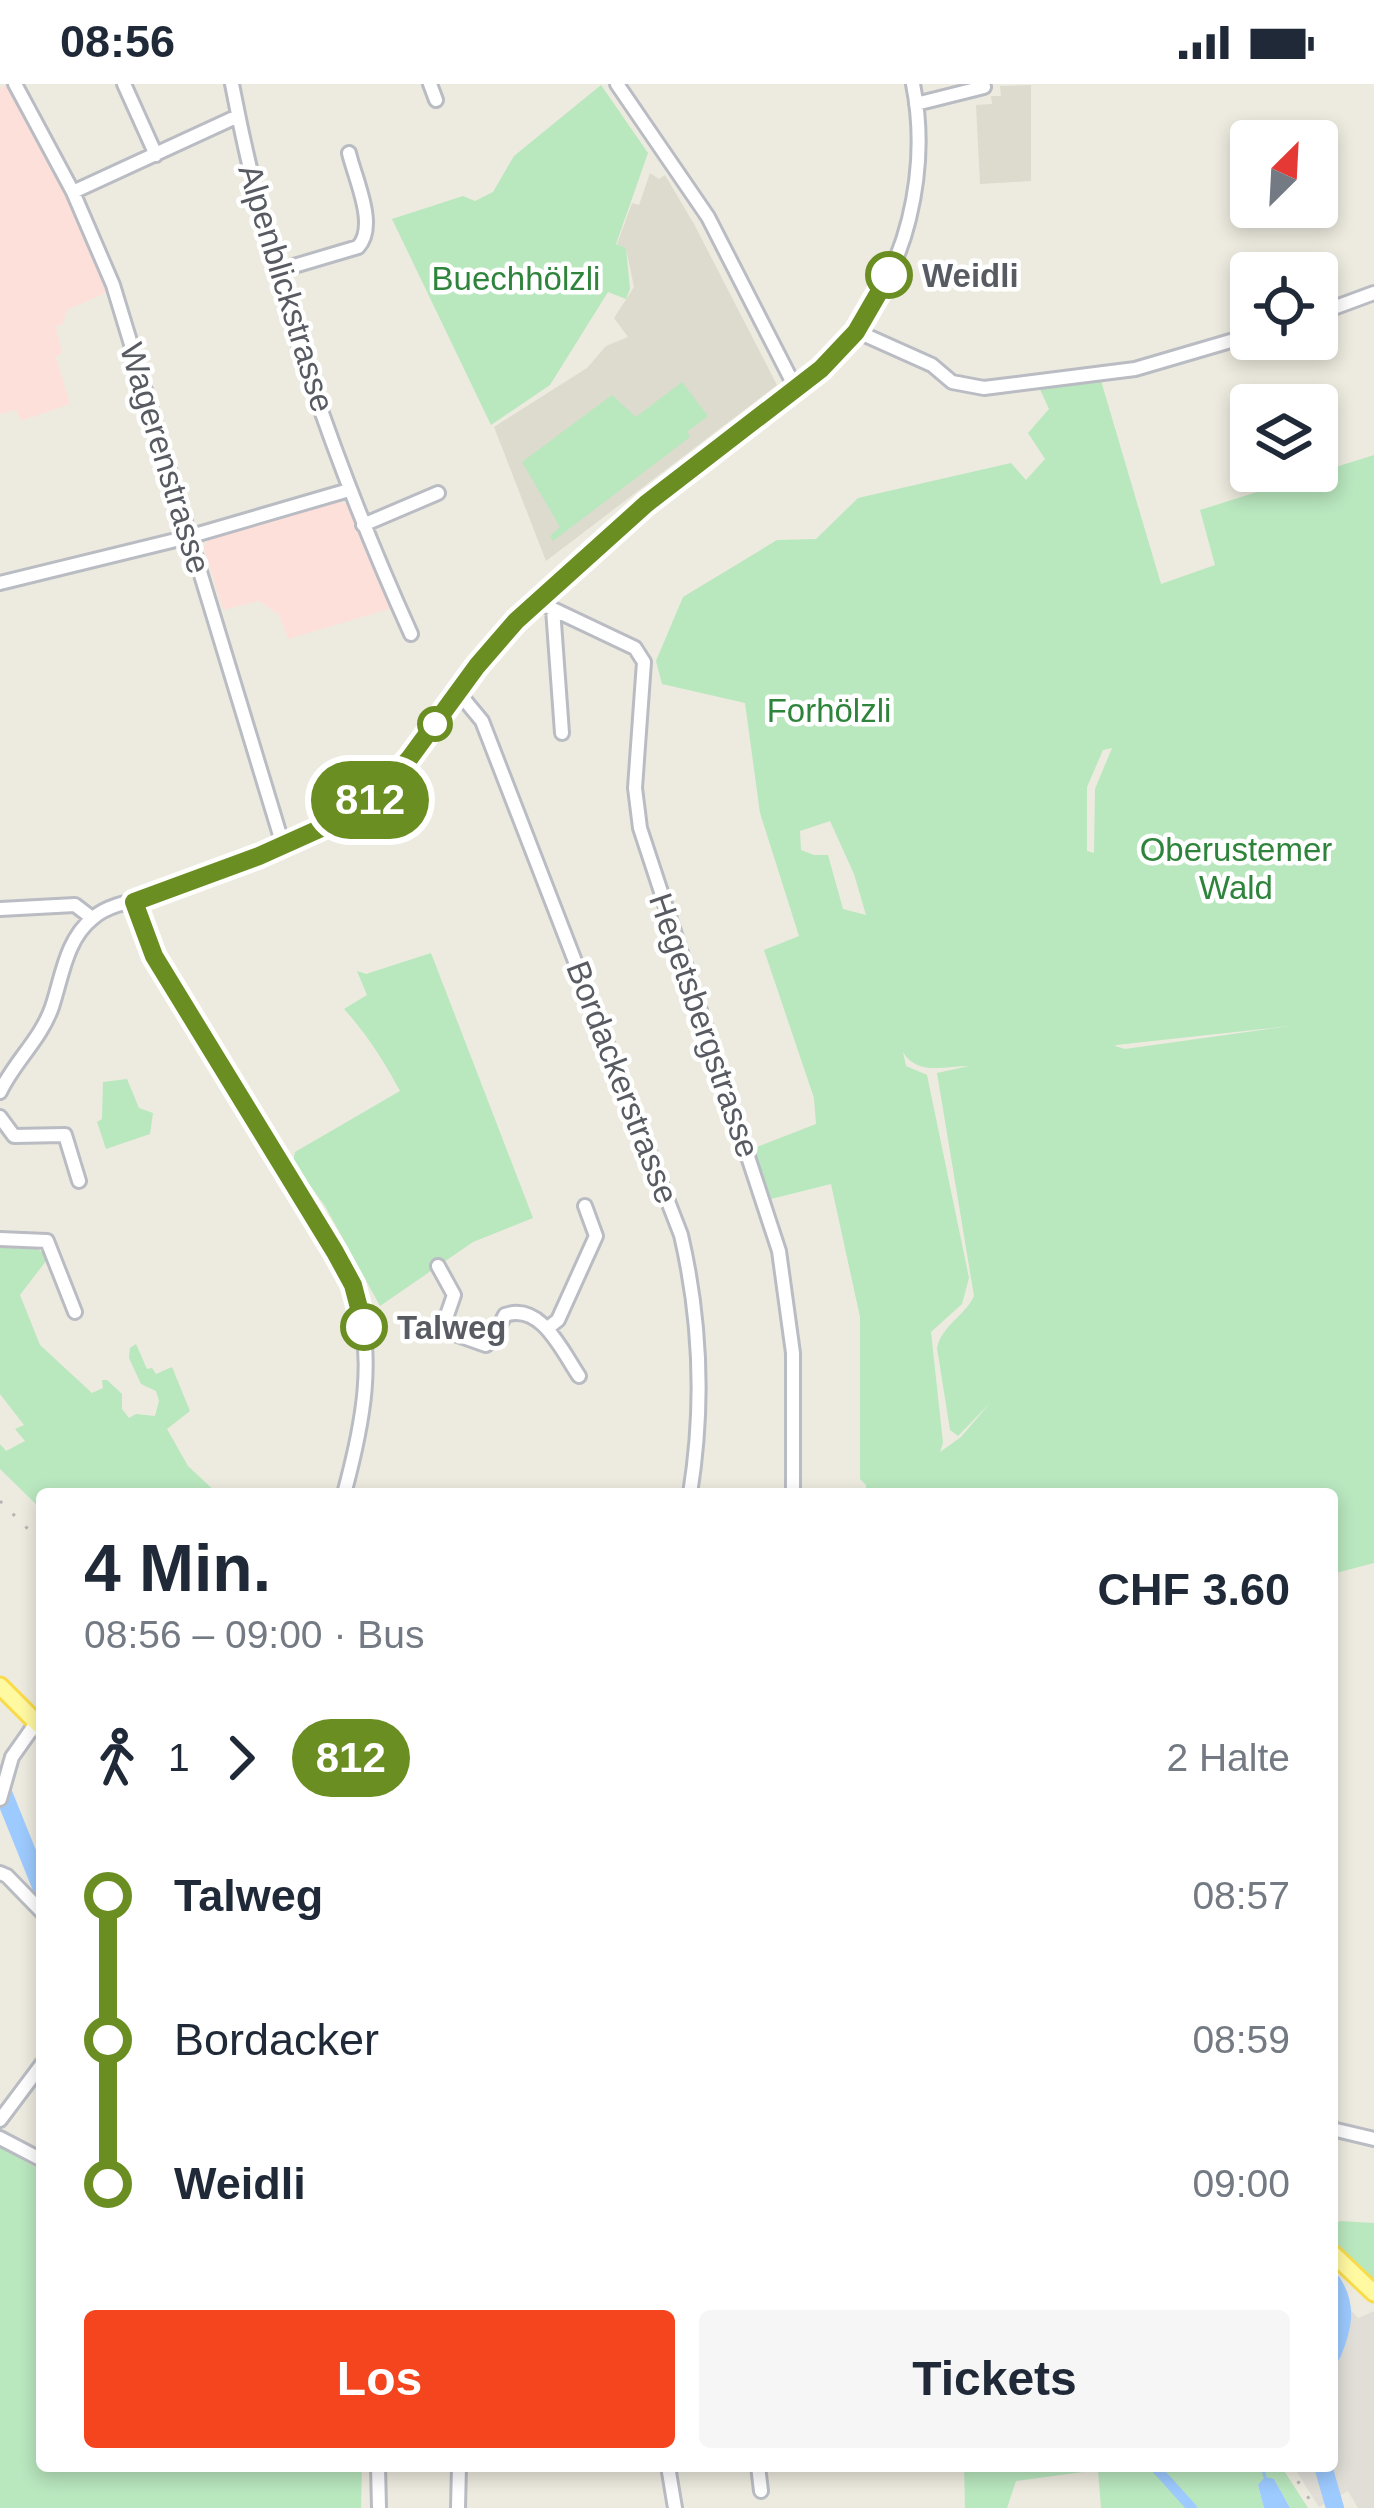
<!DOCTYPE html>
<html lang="de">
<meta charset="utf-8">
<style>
body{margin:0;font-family:Arial,sans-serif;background:#f6f6f7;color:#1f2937;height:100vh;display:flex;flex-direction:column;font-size:45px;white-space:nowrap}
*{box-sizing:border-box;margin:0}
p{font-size:39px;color:#747a83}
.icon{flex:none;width:66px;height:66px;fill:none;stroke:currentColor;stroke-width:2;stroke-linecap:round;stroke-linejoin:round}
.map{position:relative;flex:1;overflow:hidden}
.panel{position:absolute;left:36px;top:1404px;width:1302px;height:984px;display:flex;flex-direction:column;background:#fff;border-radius:12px;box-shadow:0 6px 18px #0003}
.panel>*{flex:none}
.badge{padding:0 24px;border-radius:39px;font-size:42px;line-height:78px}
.needle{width:78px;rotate:24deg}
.controls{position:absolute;left:1230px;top:36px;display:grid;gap:24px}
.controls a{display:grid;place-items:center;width:108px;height:108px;border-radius:12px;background:#fff;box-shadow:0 6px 18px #0003;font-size:60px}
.map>.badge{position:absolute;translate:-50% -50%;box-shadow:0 0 0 6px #fff}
.legs{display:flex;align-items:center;gap:18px;height:132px;padding:0 48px;font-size:39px}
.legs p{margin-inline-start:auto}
.summary{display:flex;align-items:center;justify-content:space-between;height:204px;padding:0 48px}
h1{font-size:66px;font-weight:700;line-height:90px}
.primary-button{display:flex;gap:24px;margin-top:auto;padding:24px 48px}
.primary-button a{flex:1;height:138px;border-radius:12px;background:#f4451e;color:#fff;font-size:48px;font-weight:700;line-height:138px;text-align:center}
.primary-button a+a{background:#f6f6f7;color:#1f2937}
ul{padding:0 48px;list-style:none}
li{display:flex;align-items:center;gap:42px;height:144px;font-size:45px}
li i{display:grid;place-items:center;width:18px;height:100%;margin:0 15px;background:currentColor}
li i::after{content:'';width:30px;height:30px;margin:-15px;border:9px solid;border-radius:50%;background:#fff}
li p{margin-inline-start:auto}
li:first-child i{background:linear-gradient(#0000 50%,currentColor 0)}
li:last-child i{background:linear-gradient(currentColor 50%,#0000 0)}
.status{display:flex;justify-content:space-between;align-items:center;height:84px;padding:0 60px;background:#fff;direction:ltr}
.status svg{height:33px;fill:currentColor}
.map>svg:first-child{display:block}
</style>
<div class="status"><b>08:56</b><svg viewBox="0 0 49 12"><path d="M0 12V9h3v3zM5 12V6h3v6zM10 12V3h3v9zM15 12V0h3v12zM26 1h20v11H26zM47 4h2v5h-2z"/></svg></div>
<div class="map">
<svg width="1374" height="2424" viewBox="0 0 1374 2424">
<rect width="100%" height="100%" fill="#edebdf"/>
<path fill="#e0ded7" d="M1332 2205 1358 2234 1374 2227V2424H1358L1348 2407 1319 2423 1293 2382H1332Z"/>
<path fill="#dcdbce" d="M1031 1V97L980 100 976 21 992 20 991 12H1001L1000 2Z
M650 89 659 95 665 91 694 140 777 301 546 477 494 343 587 284 606 262 628 253 614 234 634 203 626 165 617 160 632 119 639 121Z"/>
<path fill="#fde0d9" d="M7 0 93 163 110 207 67 226 63 240 56 242 62 269 56 273 70 320 21 337 16 326 0 330V5Z
M334 416 350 421 396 523 288 555 279 531 259 517 223 526 204 464 209 452Z"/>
<path fill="#b9e7be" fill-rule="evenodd" d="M601 1 648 69 616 160 626 164 630 205 626 215 608 208 550 301 491 341 392 135 463 112 475 117 493 108 514 72Z
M1099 290 1161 500 1215 481 1200 426 1374 371V1479L1332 1490V1410H866V1401L860 1395V1233L831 1100 771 1115 754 1064 816 1040 814 1014 764 866 799 852 760 729 745 619 662 600 656 577 683 513 777 456 816 455 858 414 1011 379 1026 396 1045 375 1028 349 1049 325 1037 299ZM1112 664 1095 705 1094 769 1087 767V703L1103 666ZM830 737 854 790 866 831 843 825 828 771H814L801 766 800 747ZM1290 942 1125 965 1115 962 1116 961ZM903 968C917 992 946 982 969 982L937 989 974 1212C964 1233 942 1241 937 1264L950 1346 958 1352 990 1319 961 1353 940 1368 943 1359 931 1248 962 1220 969 1194 927 991 906 982Z
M682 298 708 332 687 348 690 353 553 457 550 452 560 443 522 378 612 311 636 333Z
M431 869 533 1134 473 1158 380 1222 325 1122 293 1078 295 1068 400 1007C385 979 367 950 344 925L367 911 357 887 366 890Z
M127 995 139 1024 153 1029 150 1050 106 1065 97 1038 102 1035 103 998Z
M0 1161 36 1164 49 1173 20 1211 40 1261 92 1309 103 1304 102 1296H107L122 1310V1325L129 1334 136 1330 155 1332 159 1317 156 1307 141 1300 129 1274 130 1264 136 1260 147 1285 152 1284 156 1290 172 1283 190 1327 167 1345 188 1382 218 1410H42V1426L0 1385V1360L6 1367 25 1357 15 1345 24 1341 0 1310Z
M0 2063 42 2087V2382H362L361 2424H0Z
M1341 2137 1374 2139V2209L1332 2169V2140Z
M964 2382H1281L1308 2424H1290L1274 2395 1258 2401 1264 2424H1101L1098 2386 1016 2397 1007 2424H965Z"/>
<path fill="#9dcaff" d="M1265 2393 1274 2395 1290 2424H1264L1258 2401Z"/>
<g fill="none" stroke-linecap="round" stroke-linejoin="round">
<path stroke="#9dcaff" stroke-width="3" d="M1262 2382 1265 2393"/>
<path stroke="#9dcaff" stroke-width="10" d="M1154 2382 1192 2424"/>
<path stroke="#9dcaff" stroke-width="18" d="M0 1701 42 1805
M1332 2198C1348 2223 1343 2244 1332 2270
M1323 2382 1335 2424"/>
<defs>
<path id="minor" d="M15 0 73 108 113 201 283 761
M124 0 156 71
M232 0C268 189 332 375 411 550
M430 0 436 16
M617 0 708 133 797 307
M916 20 984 3
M73 108 238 32
M277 187 358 163C378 142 355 95 349 69
M1317 230 1374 209
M856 247 932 281 952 298 984 304 1135 285 1251 251
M363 441 438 409
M0 499 188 453 349 406
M538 518 635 564 644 578 635 704 640 744 779 1167 793 1269V1410
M553 525 562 649
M458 608 482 637 681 1151C701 1237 704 1323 690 1410
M134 818 154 871 353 1201C377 1271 363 1340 344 1410
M0 825 75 821 92 834
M0 1008C14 978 41 955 52 923 62 893 66 855 93 834 112 817 146 816 170 808 223 791 325 751 367 718 430 670 459 589 517 536 559 498 600 457 645 421 750 336 874 278 909 135 920 90 922 45 913 0
M0 1033 14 1052 65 1051 79 1097
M0 1155 47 1157 75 1228
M438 1182 454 1211 445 1237 452 1249 486 1261 492 1256 505 1231C541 1218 562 1267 579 1292
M549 1243 558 1236 596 1152 585 1122
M0 1715 12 1673 36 1639
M0 1789 7 1792 42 1828
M0 2036 42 1980
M1332 2045 1374 2055
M0 2054 42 2076
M378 2382 379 2424
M668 2382 675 2424
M758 2382 761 2407
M458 2424 459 2382"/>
<path id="major" d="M0 1602 42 1644
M1332 2169 1374 2209"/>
</defs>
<use href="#minor" stroke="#babcc3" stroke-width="18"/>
<use href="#major" stroke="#fadb4b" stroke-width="21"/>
<use href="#minor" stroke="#fff" stroke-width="12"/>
<use href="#major" stroke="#fff9a2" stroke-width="15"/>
<path stroke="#b4b5b5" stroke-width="3" stroke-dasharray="3 15" stroke-linecap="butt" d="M0 1417 42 1459
M1288 2382 1315 2424"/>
</g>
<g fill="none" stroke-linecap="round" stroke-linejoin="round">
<defs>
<path id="line-1" d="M364 1243 353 1201 335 1168 154 872 134 818 259 772 337 737 370 716 409 675 477 582 516 537 646 420 821 285 856 248 889 191"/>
</defs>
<use href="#line-1" stroke="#fff" stroke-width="27"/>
<use href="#line-1" stroke="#6b8e23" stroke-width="18"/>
</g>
<g fill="#fff" stroke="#6b8e23" stroke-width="6">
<circle cx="889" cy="191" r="21"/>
<circle cx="435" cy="640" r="15"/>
<circle cx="364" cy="1243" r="21"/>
</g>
<g text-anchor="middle" stroke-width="9" stroke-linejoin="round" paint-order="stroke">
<g font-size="33" font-weight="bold" fill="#585c62" stroke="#fff" text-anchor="start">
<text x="922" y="203">Weidli</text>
<text x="397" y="1255">Talweg</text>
</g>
<g font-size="33" fill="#2e843b" stroke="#fff">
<text x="516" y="206">Buechhölzli</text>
<text x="829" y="638">Forhölzli</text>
<text x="1236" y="777">Oberustemer<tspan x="1236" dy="38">Wald</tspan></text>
</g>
<g font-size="33" fill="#585c62" stroke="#fff">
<text transform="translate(287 204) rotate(73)" y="12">Alpenblickstrasse</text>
<text transform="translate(166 374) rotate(73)" y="12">Wagerenstrasse</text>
<text transform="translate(705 941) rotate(71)" y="12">Hegetsbergstrasse</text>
<text transform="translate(623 998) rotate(69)" y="12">Bordackerstrasse</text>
</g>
</g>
</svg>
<div class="controls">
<a><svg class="needle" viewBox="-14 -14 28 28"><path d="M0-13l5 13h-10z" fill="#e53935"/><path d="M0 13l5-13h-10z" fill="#747a83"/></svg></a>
<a><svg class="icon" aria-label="locate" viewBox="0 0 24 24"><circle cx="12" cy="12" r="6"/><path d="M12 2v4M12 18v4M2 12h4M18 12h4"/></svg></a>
<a><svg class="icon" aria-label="layers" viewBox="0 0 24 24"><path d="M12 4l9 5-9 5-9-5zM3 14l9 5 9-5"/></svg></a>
</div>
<b class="badge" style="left:370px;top:716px;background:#6b8e23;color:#fff">812</b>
<section class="panel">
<div class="summary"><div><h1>4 Min.</h1><p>08:56 – 09:00 · Bus</p></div><b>CHF 3.60</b></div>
<div class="legs"><svg class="icon" aria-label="walk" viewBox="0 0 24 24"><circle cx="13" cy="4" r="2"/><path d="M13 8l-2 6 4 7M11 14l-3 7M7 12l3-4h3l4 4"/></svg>1<svg class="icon" aria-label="forward" viewBox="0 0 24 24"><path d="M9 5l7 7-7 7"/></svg><b class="badge" style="background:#6b8e23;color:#fff">812</b><p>2 Halte</p></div>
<ul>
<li><i style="color:#6b8e23"></i><b>Talweg</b><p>08:57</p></li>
<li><i style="color:#6b8e23"></i><span>Bordacker</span><p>08:59</p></li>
<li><i style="color:#6b8e23"></i><b>Weidli</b><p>09:00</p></li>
</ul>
<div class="primary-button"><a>Los</a><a>Tickets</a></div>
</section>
</div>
